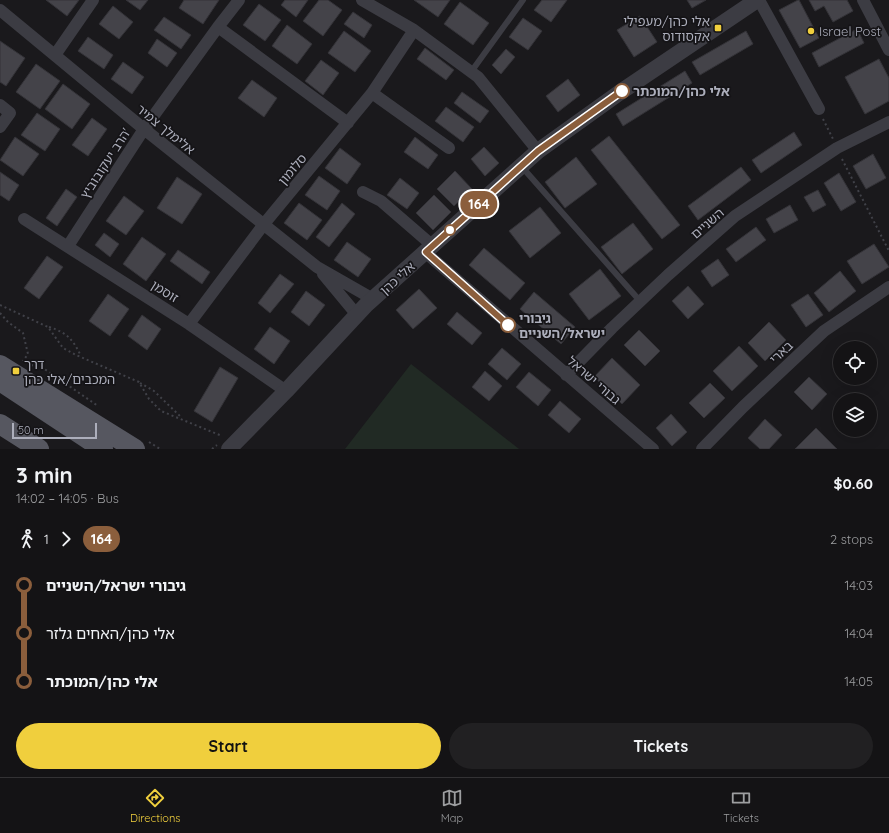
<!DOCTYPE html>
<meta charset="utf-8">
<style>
body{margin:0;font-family:Quicksand,"Noto Sans Hebrew",sans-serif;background:#212022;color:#f1f3f6;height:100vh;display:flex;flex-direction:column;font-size:15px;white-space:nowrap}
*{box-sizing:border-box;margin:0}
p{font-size:13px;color:#9d9ea0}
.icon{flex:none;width:22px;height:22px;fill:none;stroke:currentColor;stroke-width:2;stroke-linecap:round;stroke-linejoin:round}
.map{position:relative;height:449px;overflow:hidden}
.drawer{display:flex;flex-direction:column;background:#141315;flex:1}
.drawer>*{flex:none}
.badge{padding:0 8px;border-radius:13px;font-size:14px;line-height:26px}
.fabs{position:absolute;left:833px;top:341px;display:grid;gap:8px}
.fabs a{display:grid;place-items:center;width:44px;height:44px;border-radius:50%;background:#141315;box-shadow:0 4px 16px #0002,0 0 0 1px #333234;font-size:20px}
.scale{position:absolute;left:12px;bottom:10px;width:85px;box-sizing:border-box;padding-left:4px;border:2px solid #acaebb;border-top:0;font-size:11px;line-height:14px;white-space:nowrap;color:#acaebb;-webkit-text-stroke:3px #151417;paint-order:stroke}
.map>.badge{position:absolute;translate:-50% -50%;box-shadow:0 0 0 2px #fff}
.legs{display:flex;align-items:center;gap:6px;height:44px;padding:0 16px;font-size:13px}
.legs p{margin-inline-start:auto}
.overview{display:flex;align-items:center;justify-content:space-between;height:68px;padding:0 16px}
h1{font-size:22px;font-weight:700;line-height:30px}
.primary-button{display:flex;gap:8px;margin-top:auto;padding:8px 16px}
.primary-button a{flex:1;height:46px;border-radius:24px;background:#f0cf3d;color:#111;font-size:16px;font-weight:700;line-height:46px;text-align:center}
.primary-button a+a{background:#212022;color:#f1f3f6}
ul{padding:0 16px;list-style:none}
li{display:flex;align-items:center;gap:14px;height:48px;font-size:15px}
li i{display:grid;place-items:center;width:6px;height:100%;margin:0 5px;background:currentColor}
li i::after{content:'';width:10px;height:10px;margin:-5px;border:3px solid;border-radius:50%;background:#141315}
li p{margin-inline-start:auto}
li:first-child i{background:linear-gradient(#0000 50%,currentColor 0)}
li:last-child i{background:linear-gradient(currentColor 50%,#0000 0)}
.tabs{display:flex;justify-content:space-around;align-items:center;height:56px;border-top:1px solid #333234;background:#141315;font-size:11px;color:#9d9ea0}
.tabs a{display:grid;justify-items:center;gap:2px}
.tabs .on{color:#f0cf3d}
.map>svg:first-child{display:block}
</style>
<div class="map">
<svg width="889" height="449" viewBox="0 0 889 449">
<rect width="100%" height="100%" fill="#1a191c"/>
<path fill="#212a24" d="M411 364 519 449H345Z"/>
<path fill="#444349" stroke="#343338" d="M46 0H79L67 16Z
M126 0H148L140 10Z
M184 0H219L203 24 179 8Z
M285 0H308L296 17 281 5Z
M319 0H328L342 10 323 36 303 21Z
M414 0H450L438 17Z
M542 0H567L551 22 534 10Z
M687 0H706L692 8Z
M798 0H799L819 38 800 48 779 10Z
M809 0H847L853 11 833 22 824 6 815 11Z
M460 2 489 23 473 45 444 24Z
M259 4 281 20 265 41 243 25Z
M113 6 133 22 119 39 99 24Z
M353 12 372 25 364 38 344 24Z
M640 16 657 42 634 57 617 30Z
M164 17 191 35 181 49 154 30Z
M523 18 542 31 528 50 509 37Z
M287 25 312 44 297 64 272 46Z
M857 29 864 43 819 67 812 53Z
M344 31 371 51 355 72 328 53Z
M746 31 753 44 700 75 692 62Z
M88 37 113 55 104 69 78 51Z
M157 39 177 53 167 67 148 53Z
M0 41 25 58 6 86 0 82Z
M425 48 454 70 446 80 417 59Z
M506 49 515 57 501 74 492 65Z
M879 59 889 78V101L865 114 845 77Z
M321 60 339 73 323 95 305 81Z
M123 62 144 77 132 94 111 79Z
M36 64 60 81 40 109 16 92Z
M685 71 692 83 623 126 616 114Z
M568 79 580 95 558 112 546 96Z
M252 80 277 98 264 117 238 98Z
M63 84 90 104 72 129 45 109Z
M462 92 489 111 480 123 454 103Z
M446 107 474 127 463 142 435 121Z
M37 113 60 129 45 151 21 135Z
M92 118 107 129 88 156 72 145Z
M794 132 802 145 761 173 752 160Z
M609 136 680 225 662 239 591 150Z
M15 137 39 154 23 176 0 160Z
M415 137 438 155 428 169 404 152Z
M484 147 499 163 485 176 471 159Z
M340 148 361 164 347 184 325 168Z
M873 154 886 178 866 189 853 166Z
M576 157 597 184 565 208 545 182Z
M741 167 751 180 698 220 688 206Z
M455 171 472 189 454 206 437 189Z
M0 172 19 185 9 201 0 195Z
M839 173 856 202 841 211 824 183Z
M319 176 340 191 327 210 305 195Z
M177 177 202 194 182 224 157 208Z
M400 178 419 193 407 209 387 195Z
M66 189 77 197 57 226 46 218Z
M818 190 826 205 813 212 804 197Z
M434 195 451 212 433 230 416 213Z
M124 196 144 211 126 235 106 221Z
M299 203 322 220 307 240 284 223Z
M342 203 355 214 329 247 316 237Z
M790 205 798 220 774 233 766 219Z
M540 207 561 233 530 258 509 231Z
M633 223 653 249 622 274 601 247Z
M756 227 766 240 736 262 726 249Z
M104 233 119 244 110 257 95 245Z
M142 237 166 254 146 281 123 264Z
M347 242 371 259 358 277 334 260Z
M874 244 889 267 862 284 847 261Z
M484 248 525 283 510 300 469 265Z
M178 250 210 272 202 284 170 261Z
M47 256 63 267 39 299 24 288Z
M718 259 729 275 712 287 701 271Z
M600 269 621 296 589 320 569 294Z
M840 271 856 291 829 312 814 293Z
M280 274 294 284 270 313 258 303Z
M688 286 704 304 688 319 672 301Z
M419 289 437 308 413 329 396 310Z
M306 291 325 305 309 326 291 312Z
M534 292 575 327 561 344 520 309Z
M108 294 129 309 110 336 89 321Z
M808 294 823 315 806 327 791 305Z
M457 312 482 333 472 345 447 324Z
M142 315 161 329 147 350 128 336Z
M769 322 786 340 765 361 748 343Z
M270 327 290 341 274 364 254 349Z
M639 330 660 351 645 366 624 345Z
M739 346 758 366 732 391 713 371Z
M502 348 521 364 507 380 488 364Z
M612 358 640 385 622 404 594 377Z
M220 367 238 378 212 422 194 411Z
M485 371 502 386 489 401 472 387Z
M529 372 551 390 538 406 516 387Z
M809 377 827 394 812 410 794 392Z
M710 383 725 398 704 418 689 403Z
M560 401 581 419 569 433 548 415Z
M671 414 687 432 672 446 656 428Z
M765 419 782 435 769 449H760L748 438Z
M816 428 837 449H795Z"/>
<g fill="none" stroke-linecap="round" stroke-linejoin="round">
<path stroke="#404148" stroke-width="2" stroke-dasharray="2 3" stroke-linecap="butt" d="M823 119 833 139
M842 159 889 251
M0 305 48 327 63 348 76 355 139 382 149 399 161 411 222 436
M0 313 8 322 23 333 28 354 23 361
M49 327C68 333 73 340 81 356
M31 365 43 368 98 406
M140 383 154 391 182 418
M149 442 160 449
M212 449 217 445"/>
<path stroke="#3c3c43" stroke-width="6" d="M471 72 523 0
M522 167 640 301"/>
<path stroke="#3c3c43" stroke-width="12" d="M362 0 414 30 478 77 538 151
M759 0 819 109
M863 0 889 50
M0 10 144 129 317 267 373 299
M218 27 348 123
M55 55 93 0
M372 93 449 148
M0 105 10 113 0 127
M363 192 381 201 433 246
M24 219 189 324 286 391
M68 246 144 129 218 27 239 0
M426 253 653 449
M323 274 357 315
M189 324 264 224 372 93 414 30
M566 375 612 328 668 275 735 216 837 148 889 122
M702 449 743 407 824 331 889 287"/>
<path stroke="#3c3c43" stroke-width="16" d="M229 449 286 391 366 305 538 151 619 93 757 0"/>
<path stroke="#565760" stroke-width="20" d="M0 365 135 449
M0 381 103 449
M0 424 39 449"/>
</g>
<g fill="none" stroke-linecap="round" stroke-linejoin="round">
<defs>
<path id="line-1" d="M508 325 426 252 538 151 622 91"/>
</defs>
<use href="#line-1" stroke="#fff" stroke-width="9"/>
<use href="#line-1" stroke="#8b5e3c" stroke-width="6"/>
</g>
<g fill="#f0cf3d" stroke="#151417" stroke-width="1.5">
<rect x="714" y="24" width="8" height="8" rx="2"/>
<circle cx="811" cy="31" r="4"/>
<rect x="12" y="367" width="8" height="8" rx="2"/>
</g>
<g fill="#fff" stroke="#8b5e3c" stroke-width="2">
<circle cx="622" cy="91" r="7"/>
<circle cx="450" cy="230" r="5"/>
<circle cx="508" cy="325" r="7"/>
</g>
<g text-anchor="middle" stroke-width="3.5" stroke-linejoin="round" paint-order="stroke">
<g font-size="13" fill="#acaebb" stroke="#151417" text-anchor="start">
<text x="710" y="26" text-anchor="end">אלי כהן/מעפילי<tspan x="710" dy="15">אקסודוס</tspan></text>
<text x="819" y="36">Israel Post</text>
<text x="24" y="369">דרך<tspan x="24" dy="15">המכבים/אלי כהן</tspan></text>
</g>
<g font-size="13" font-weight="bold" fill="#acaebb" stroke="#151417" text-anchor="start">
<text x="633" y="96">אלי כהן/המוכתר</text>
<text x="519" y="323">גיבורי<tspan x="519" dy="15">ישראל/השניים</tspan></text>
</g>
<g font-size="13" fill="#acaebb" stroke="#151417">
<text transform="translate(166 129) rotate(39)" y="5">אלימלך צמיר</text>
<text transform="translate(105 163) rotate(-57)" y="5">הרב יעקובוביץ'</text>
<text transform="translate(292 169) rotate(-50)" y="5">סלומון</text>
<text transform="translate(707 223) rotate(-41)" y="5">השניים</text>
<text transform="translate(397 278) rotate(-42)" y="5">אלי כהן</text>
<text transform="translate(165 291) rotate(32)" y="5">זוסמן</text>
<text transform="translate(781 352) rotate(-43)" y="5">בארי</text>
<text transform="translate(594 380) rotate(41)" y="5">גבורי ישראל</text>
</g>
</g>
</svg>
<div class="fabs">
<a><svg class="icon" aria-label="locate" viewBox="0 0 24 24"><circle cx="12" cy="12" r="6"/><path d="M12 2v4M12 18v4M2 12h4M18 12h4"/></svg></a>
<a><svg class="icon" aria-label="layers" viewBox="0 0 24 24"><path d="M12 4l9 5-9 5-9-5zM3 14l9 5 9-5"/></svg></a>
</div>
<div class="scale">50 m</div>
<b class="badge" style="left:479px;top:204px;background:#8b5e3c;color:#fff">164</b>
</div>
<section class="drawer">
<div class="overview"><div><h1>3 min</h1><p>14:02 – 14:05 · Bus</p></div><b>$0.60</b></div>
<div class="legs"><svg class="icon" aria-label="walk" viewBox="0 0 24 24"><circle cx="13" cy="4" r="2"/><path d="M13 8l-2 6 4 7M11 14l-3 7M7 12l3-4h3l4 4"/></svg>1<svg class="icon" aria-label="forward" viewBox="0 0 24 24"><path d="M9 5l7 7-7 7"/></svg><b class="badge" style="background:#8b5e3c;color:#fff">164</b><p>2 stops</p></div>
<ul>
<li><i style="color:#8b5e3c"></i><b>גיבורי ישראל/השניים</b><p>14:03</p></li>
<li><i style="color:#8b5e3c"></i><span>אלי כהן/האחים גלזר</span><p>14:04</p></li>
<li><i style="color:#8b5e3c"></i><b>אלי כהן/המוכתר</b><p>14:05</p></li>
</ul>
<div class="primary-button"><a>Start</a><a>Tickets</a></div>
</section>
<nav class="tabs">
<a class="on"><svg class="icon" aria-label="directions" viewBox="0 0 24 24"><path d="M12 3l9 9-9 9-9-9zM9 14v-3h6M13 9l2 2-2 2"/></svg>Directions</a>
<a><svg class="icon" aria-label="map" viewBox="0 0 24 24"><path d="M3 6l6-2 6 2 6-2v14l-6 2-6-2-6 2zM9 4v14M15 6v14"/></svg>Map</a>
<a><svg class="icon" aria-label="tickets" viewBox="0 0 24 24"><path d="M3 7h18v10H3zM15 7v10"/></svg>Tickets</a>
</nav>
